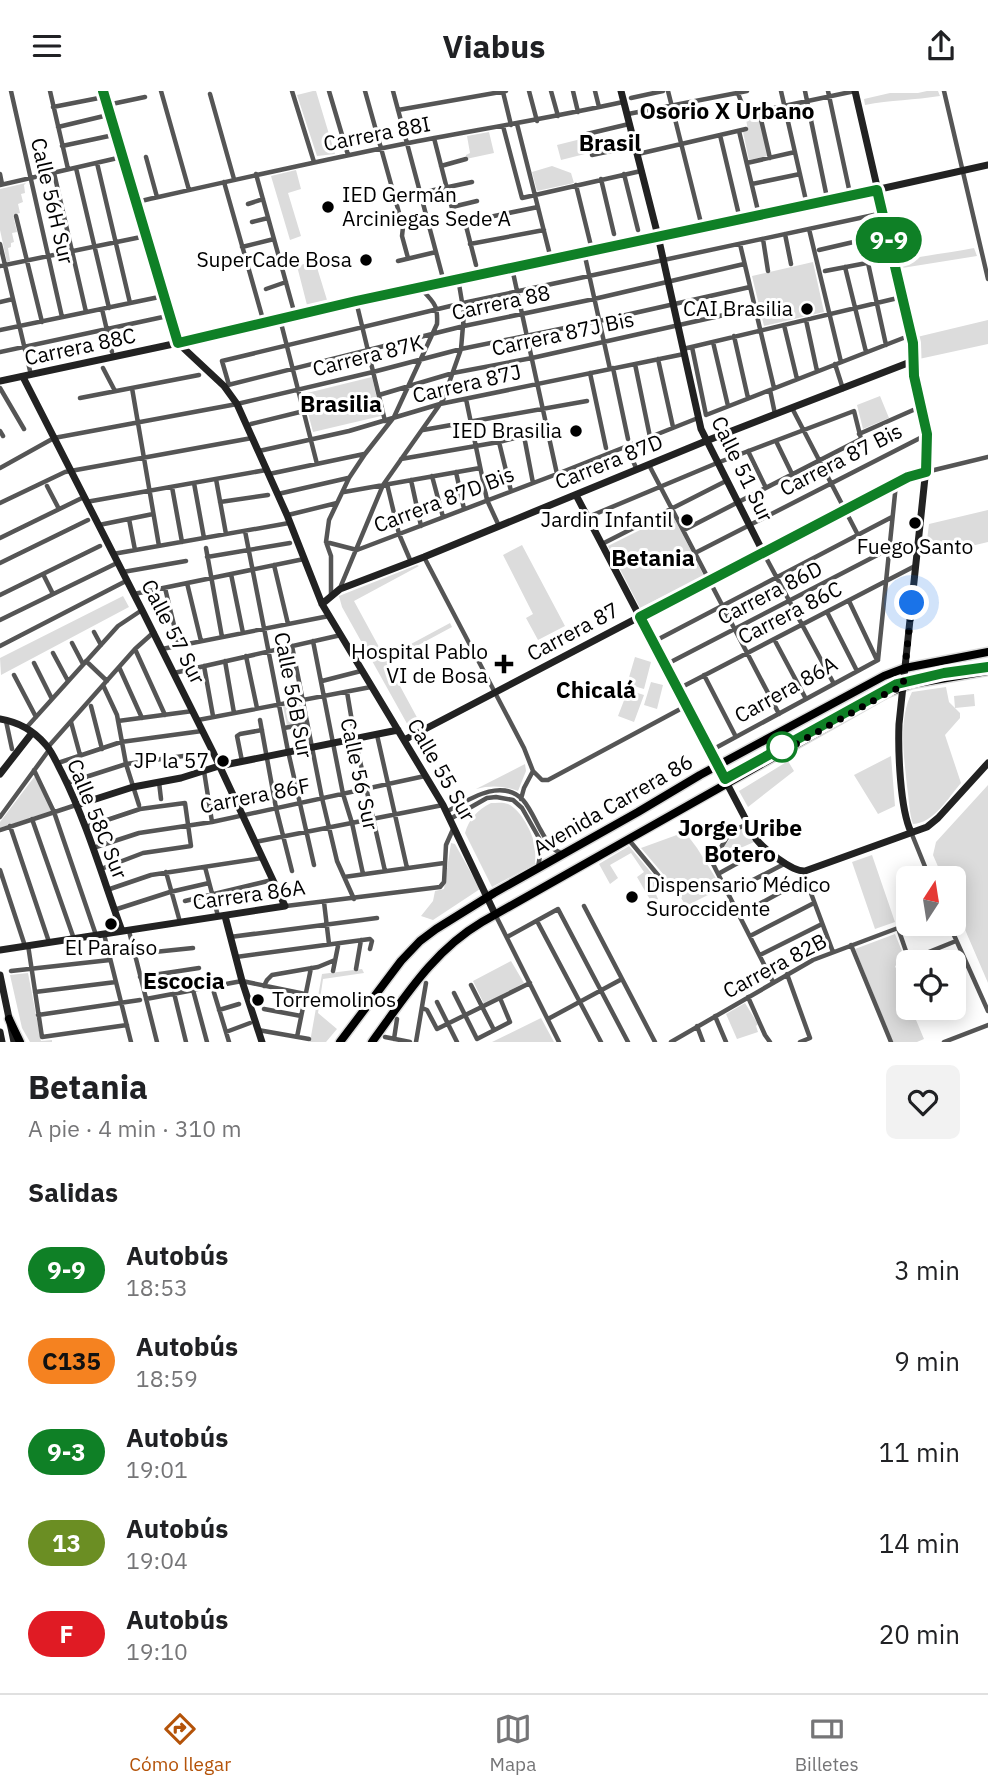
<!DOCTYPE html>
<html lang="es">
<meta charset="utf-8">
<style>
body{margin:0;font-family:"IBM Plex Sans",sans-serif;background:#f2f2f2;color:#202124;height:100vh;display:flex;flex-direction:column;font-size:26px;white-space:nowrap}
*{box-sizing:border-box;margin:0}
p{font-size:23px;color:#757577}
.icon{flex:none;width:38px;height:38px;fill:none;stroke:currentColor;stroke-width:2;stroke-linecap:round;stroke-linejoin:round}
.map{position:relative;height:951px;overflow:hidden}
.sheet{display:flex;flex-direction:column;background:#fff;flex:1}
.sheet>*{flex:none}
.badge{padding:0 14px;border-radius:23px;font-size:24px;line-height:46px}
.needle{width:46px;rotate:12deg}
.buttons{position:absolute;left:896px;top:775px;display:grid;gap:14px}
.buttons a{display:grid;place-items:center;width:70px;height:70px;border-radius:10px;background:#fff;box-shadow:0 4px 18px #0003;font-size:35px}
.you{position:absolute;width:35px;height:35px;margin:-18px;border:5px solid #fff;border-radius:50%;background:#1a73e8;box-shadow:0 0 0 10px #1a73e833}
.map>.badge{position:absolute;translate:-50% -50%;box-shadow:0 0 0 4px #fff}
h2{padding:0 28px;font-size:26px;line-height:63px}
.round{display:grid;place-items:center;flex:none;width:74px;height:74px;border-radius:10px;background:#f2f2f2}
.headline{display:flex;align-items:center;justify-content:space-between;height:119px;padding:0 28px}
h1{font-size:33px;font-weight:800;line-height:52px}
ul{padding:0;list-style:none}
li{display:flex;align-items:center;gap:21px;height:91px;padding:0 28px}
li div{flex:1}
li b{display:block;font-size:26px}
li em{font-style:normal}
li .badge{min-width:77px;font-weight:700;text-align:center}
header{display:flex;justify-content:space-between;align-items:center;height:91px;padding:0 28px;background:#fff;font-size:32px;font-weight:800}
.dock{display:flex;justify-content:space-around;align-items:center;height:98px;border-top:2px solid #e0e0e0;background:#fff;font-size:19px;color:#757577}
.dock a{display:grid;justify-items:center;gap:4px}
.dock .active{color:#b45309}
.map>svg:first-child{display:block}
</style>
<header><svg class="icon" aria-label="menu" viewBox="0 0 24 24"><path d="M4 6h16M4 12h16M4 18h16"/></svg>Viabus<svg class="icon" aria-label="share" viewBox="0 0 24 24"><path d="M12 15V3M7 8l5-5 5 5M5 13v7h14v-7"/></svg></header>
<div class="map">
<svg width="988" height="951" viewBox="0 0 988 951">
<rect width="100%" height="100%" fill="#fff"/>
<path fill="#dcdcdc" d="M313 0H316L335 63 317 65 297 4Z
M927 0H938L940 5C915 9 890 9 865 14L864 8 890 2H918Z
M759 25 768 65 749 69 743 41 748 40 746 28Z
M489 41 494 62 466 68V64L470 62 467 45Z
M581 48 585 63 561 69 557 54Z
M552 75 571 82 574 92 537 100 532 81Z
M296 79 301 98 288 102 301 145 290 149 271 85Z
M26 92 24 94 25 102 21 103 23 111 18 113 20 122 13 124 17 141 12 142 14 151 11 152V156L8 157 10 170 7 171 0 139V98Z
M974 157 977 165 902 177 901 170C925 164 950 162 974 157Z
M315 170 327 209 307 214 297 175Z
M813 171 824 221 764 235 752 185Z
M988 229V253L919 268 920 260 917 246Z
M372 286 381 325 313 341 303 303Z
M880 305 889 327 863 338 857 314Z
M988 419V451L925 466 929 433Z
M672 423 704 485 640 517 608 455Z
M522 454 565 535 538 549 526 527 533 523 503 464Z
M417 474 419 475 354 510 385 567 450 532 452 536 387 571 420 632 410 638 342 516 339 505Z
M123 505 129 516 1 584 0 567Z
M635 566 651 571 644 598 627 593Z
M889 590V593L875 599 804 640 802 637 876 595Z
M651 591 663 594 657 618 644 614Z
M946 596 949 611 955 617 954 605 974 603 975 615 955 617 960 622V627L945 644 961 692C948 707 934 732 913 733 909 722 909 707 907 695 904 665 898 629 912 601Z
M628 599 644 604 634 631 618 625Z
M301 611 305 631 287 635 283 615Z
M891 665 895 715 878 723 854 684Z
M788 670 794 680 748 716 739 700Z
M525 673 526 680 518 700C504 695 491 694 476 698Z
M35 685 53 720 0 737V731Z
M988 694V892L954 813V788L943 787 933 764 936 751Z
M491 712C496 712 503 711 508 713 521 719 533 742 535 756 536 761 535 768 535 773L492 796 465 742C469 728 477 719 491 712Z
M746 736 754 751 718 767C726 753 730 743 746 736Z
M685 741 697 757 722 797 686 815 675 797 641 757Z
M451 752 455 753 480 798 433 829 421 825 433 810 435 800 444 798Z
M629 755 658 790 655 801 658 808 652 812 637 786 644 781 631 762 610 774 618 787 610 793 599 773Z
M872 764 895 831 875 838 852 771Z
M895 843 906 870 895 875 908 910V917H911L924 948 917 951H893L855 858Z
M511 870 524 892 484 913 473 890Z
M362 878 364 882 323 888 318 922 337 938 326 951H310L322 883Z
M28 882 41 950 52 949V951H30L22 937 10 884Z
M745 912 758 933 756 935 758 941 737 948 726 923Z
M541 927 554 951H492Z"/>
<g fill="none" stroke-linecap="round" stroke-linejoin="round">
<defs>
<path id="primary" d="M9 928 20 951
M340 951 401 870 420 850 436 838 494 802 638 721 700 684 884 585 905 577 988 561
M372 951C405 906 433 860 482 831L887 602 912 593 988 580"/>
</defs>
<use href="#primary" stroke="#dbdbdb" stroke-width="11"/>
<path stroke="#555" stroke-width="4.5" d="M11 0 62 226
M50 0 68 78
M161 0 189 99
M292 0 314 71
M329 0 348 64
M365 0 403 136 402 145 408 167
M393 0 444 191
M529 0 537 30
M551 0 558 25
M573 0 578 21
M595 0 599 16
M668 0 702 136
M737 0 746 23 855 0
M781 0 807 114
M805 0 826 102
M828 0 849 98
M944 0 988 188
M503 1 511 34
M210 3 234 88
M631 7 663 0
M107 14 145 6
M53 16 99 7
M398 19 506 0
M759 20 770 67
M628 23 747 0
M517 33 551 168
M503 35 522 107 641 80
M58 36 104 25
M739 40 759 124
M587 43 629 33
M720 44 738 120
M434 47 456 133
M62 55 109 45
M638 63 746 38
M592 64 634 55
M146 66 157 106
M97 72 130 212
M747 72 795 61
M441 75 466 68
M76 77 109 217
M54 82 86 221
M0 83 2 93
M256 83 295 224
M624 83 638 139
M601 88 614 143
M224 91 262 225
M752 93 800 83
M0 94 122 66
M576 94 592 159
M420 102 472 91
M136 111C225 91 313 71 403 53 476 39 550 27 623 11
M248 113 263 108
M452 116 477 110
M16 125 42 231
M252 131 268 127
M809 138 841 271
M785 143 791 173
M763 148 768 180
M0 153 31 284
M470 153 544 139
M740 153 774 297
M242 156 274 148
M819 159 888 143
M584 161 610 278
M398 170 436 161
M868 172 886 254
M476 174 465 131 538 116
M0 175 146 145
M260 176 280 170
M845 176 866 261
M512 177 557 383
M825 180 893 167
M266 198 286 191
M356 210 385 330
M0 211 13 208
M102 218 112 261
M280 228 317 373
M806 229 817 280
M784 234 797 288
M0 239 164 205
M734 245 748 307
M713 251 728 315
M692 256 706 324 911 244
M683 258 902 206
M0 261 163 226
M658 268 673 336
M635 273 650 346
M835 273 843 298
M103 277 115 300
M613 277 628 348
M590 282 606 357
M228 294 464 235 594 208 744 173
M229 294 222 270 463 212 883 122
M0 297 24 338
M132 297 159 455
M770 299 775 323
M379 304 453 282 532 267 755 217
M80 307 199 284
M466 308 487 409 499 435
M792 317 858 444
M251 333 304 320
M423 339 587 310
M0 340 3 345
M859 343 920 316
M524 345 533 392
M776 350 792 383
M499 351 511 400
M259 360 349 340 440 313 684 263
M748 360 766 397
M629 361 637 379
M401 368 499 351 547 339
M649 374 779 623
M0 377 54 347 237 313 373 281 461 258 599 230 750 196
M456 381 464 418
M926 381 988 366
M269 383 364 363
M432 385 443 426
M216 388 226 443
M411 389 421 435
M194 392 204 447
M387 393 399 443 411 471
M47 395 59 418
M172 396 182 451
M344 401 480 377
M278 403 348 387
M86 411 266 379
M220 411 268 404
M0 412 65 381 252 347
M288 424 337 412
M588 426 717 372 854 320 861 348 684 439
M129 428 135 459
M99 434 153 423
M245 440 288 660 314 774
M0 447 84 406
M326 451 357 459 557 383 698 327
M602 453 726 390
M206 457 222 546
M763 461 834 593
M695 462 926 344
M113 463 289 432
M207 466 290 452
M424 466 524 657 533 680 542 689H548L686 615
M0 472 88 429
M274 474 288 533
M123 481 186 470
M43 483 53 503
M231 483 243 542
M187 492 201 550
M165 497 179 555
M340 497 383 394 443 309 461 258 464 223 459 193
M134 503 304 468
M0 504 100 455
M331 504V465L326 451 329 429 349 387 365 363 394 326 437 233C438 216 435 212 423 200
M849 510 877 569
M827 521 857 580
M0 529 117 472
M94 541 101 554
M774 548 806 608
M313 550 343 703 352 732 363 783
M653 551 892 426
M72 552 83 573
M0 555 126 490
M292 555 322 707 337 770 354 808
M135 558 165 624
M162 558 329 525
M53 562 68 590
M246 565 257 617
M878 569 896 393
M86 570 107 590
M225 570 234 622
M34 572 52 608
M665 574 889 458
M204 575 213 625
M119 576 142 627
M174 582 341 544
M14 584 36 626
M704 584 736 646
M322 590 361 580
M103 594 117 624 126 673 139 714
M678 598 915 475
M347 601 355 648 385 780
M91 615 102 658
M198 629 371 596
M260 629 276 717 292 780
M6 630 12 658
M118 630 193 620
M71 631 80 664
M26 637 118 535 142 519
M284 637 307 633
M377 644 407 777
M48 656 135 558 154 541
M710 660 878 569
M242 670 237 645 240 643 262 639
M58 672 121 651 202 640
M34 679 54 721 96 844
M204 680 212 731
M159 691 161 708
M67 692 126 673 212 661
M521 708 524 697 533 680
M446 721C468 709 501 686 523 709 530 717 535 729 540 738 546 748 550 758 561 762
M0 726 49 659
M32 728 74 848
M450 728 487 707 496 706 513 709 522 717 539 747 541 758 538 777
M748 733 731 740 712 771 773 891
M10 735 49 851
M86 736 140 718 185 712 191 755 143 762 101 778
M0 739 76 714
M911 741 930 788
M629 749 667 795
M255 751 443 714
M93 757 139 742 212 731 425 685
M205 776 218 825
M0 779 25 855
M166 781 180 831
M803 781 833 861
M718 783 765 757
M344 786 444 772
M107 799 151 784 262 767
M728 802 786 772
M185 810 272 789
M324 811 329 853
M286 815 440 796 444 791 446 754 454 736
M584 815 655 951
M114 819 170 801 209 792
M495 823 559 951
M739 824 805 788
M537 830 601 951
M949 833 988 920
M129 840 157 951
M104 843 131 951
M750 845 814 812
M230 846 377 827
M507 846 558 818 628 951
M28 854 42 946 127 934
M851 854 891 951
M135 863 193 857
M760 864 822 833
M236 866 370 848 372 850 370 858
M356 878 361 849
M11 880 110 869
M333 880 338 855
M787 883 810 947 800 951
M140 886 199 877
M471 894 494 939
M212 895 229 951
M264 895 267 889 272 884 318 876 335 869
M193 899 207 951
M35 901 116 891
M174 902 186 951
M454 902 477 948 510 931 500 907
M748 906 765 944 770 951
M146 908 242 890 305 903
M437 911 457 951
M422 917 427 919 437 938 530 892
M264 918 301 925
M219 919 239 913
M38 924 140 909
M715 925 726 951
M548 928 622 888
M697 935 703 951
M258 939 309 948
M226 941 250 932
M297 946 311 877
M385 946 410 951
M394 948 397 928
M416 951 426 892
M671 951 813 869 898 837 909 869 956 850
M944 951 988 934"/>
<path stroke="#222" stroke-width="7" d="M103 0 178 252
M621 0 658 145 701 338 763 461
M855 0 913 252 914 285 927 343 926 377 899 633C898 660 900 718 911 741
M178 252 224 295 237 313 287 424 322 513 443 714 495 823
M0 290 178 252 356 210 871 100 988 74
M576 404 756 748C764 758 792 781 805 780L927 736 938 727 988 672
M322 513 340 498 424 466 706 350 913 270
M0 628C19 631 34 640 46 654 53 662 57 673 62 682 87 732 103 788 122 840
M404 649 907 386 926 381
M0 683 32 642
M77 714 133 696 181 687 219 675 398 639
M225 825 242 890 262 951
M0 859 285 815 213 661 142 519 23 286
M0 884 14 951
M0 941 2 951"/>
<use href="#primary" stroke="#000" stroke-width="8"/>
</g>
<g fill="none" stroke-linecap="round" stroke-linejoin="round">
<defs>
<path id="line" d="M103 0 178 252 356 210 877 99 913 252 914 285 927 343 926 381 908 386 640 526 725 688 897 593 944 582 988 576"/>
</defs>
<use href="#line" stroke="#fff" stroke-width="16"/>
<use href="#line" stroke="#0f8026" stroke-width="10"/>
<path stroke="#000" stroke-width="7" stroke-dasharray="0 12.6" d="M782 656 780 662 887 602 903 595 912 512"/>
</g>
<g fill="#000" stroke="#fff" stroke-width="2.5">
<circle cx="328" cy="116" r="7"/>
<circle cx="366" cy="169" r="7"/>
<circle cx="807" cy="218" r="7"/>
<circle cx="576" cy="340" r="7"/>
<circle cx="687" cy="429" r="7"/>
<circle cx="915" cy="432" r="7"/>
<path d="M500.5 562.5h7v7h7v7h-7v7h-7v-7h-7v-7h7z"/>
<circle cx="223" cy="670" r="7"/>
<circle cx="632" cy="806" r="7"/>
<circle cx="111" cy="833" r="7"/>
<circle cx="258" cy="909" r="7"/>
</g>
<circle fill="#fff" stroke="#0f8026" stroke-width="3.5" cx="782" cy="656" r="14"/>
<g text-anchor="middle" stroke-width="6" stroke-linejoin="round" paint-order="stroke">
<g font-size="21" fill="#000" stroke="#fff">
<text transform="translate(377 43) rotate(-11)" y="7">Carrera 88I</text>
<text transform="translate(52 110) rotate(77)" y="7">Calle 56H Sur</text>
<text transform="translate(501 212) rotate(-12)" y="7">Carrera 88</text>
<text transform="translate(563 243) rotate(-12)" y="7">Carrera 87J Bis</text>
<text transform="translate(80 256) rotate(-12)" y="7">Carrera 88C</text>
<text transform="translate(368 265) rotate(-14)" y="7">Carrera 87K</text>
<text transform="translate(467 293) rotate(-13)" y="7">Carrera 87J</text>
<text transform="translate(841 369) rotate(-27)" y="7">Carrera 87 Bis</text>
<text transform="translate(609 371) rotate(-22)" y="7">Carrera 87D</text>
<text transform="translate(742 378) rotate(64)" y="7">Calle 51 Sur</text>
<text transform="translate(444 409) rotate(-21)" y="7">Carrera 87D Bis</text>
<text transform="translate(770 502) rotate(-27)" y="7">Carrera 86D</text>
<text transform="translate(790 522) rotate(-27)" y="7">Carrera 86C</text>
<text transform="translate(173 541) rotate(63)" y="7">Calle 57 Sur</text>
<text transform="translate(573 541) rotate(-28)" y="7">Carrera 87</text>
<text transform="translate(786 599) rotate(-29)" y="7">Carrera 86A</text>
<text transform="translate(293 604) rotate(79)" y="7">Calle 56B Sur</text>
<text transform="translate(441 679) rotate(60)" y="7">Calle 55 Sur</text>
<text transform="translate(359 683) rotate(78)" y="7">Calle 56 Sur</text>
<text transform="translate(255 705) rotate(-11)" y="7">Carrera 86F</text>
<text transform="translate(613 714) rotate(-30)" y="7">Avenida Carrera 86</text>
<text transform="translate(97 728) rotate(68)" y="7">Calle 58C Sur</text>
<text transform="translate(249 804) rotate(-8)" y="7">Carrera 86A</text>
<text transform="translate(775 875) rotate(-28)" y="7">Carrera 82B</text>
</g>
<g font-size="21" fill="#000" stroke="#fff" text-anchor="end">
<text x="342" y="111" text-anchor="start">IED Germán<tspan x="342" dy="24">Arciniegas Sede A</tspan></text>
<text x="352" y="176">SuperCade Bosa</text>
<text x="793" y="225">CAI Brasilia</text>
<text x="562" y="347">IED Brasilia</text>
<text x="673" y="436">Jardin Infantil</text>
<text x="915" y="463" text-anchor="middle">Fuego Santo</text>
<text x="488" y="568">Hospital Pablo<tspan x="488" dy="24">VI de Bosa</tspan></text>
<text x="209" y="677">JP la 57</text>
<text x="646" y="801" text-anchor="start">Dispensario Médico<tspan x="646" dy="24">Suroccidente</tspan></text>
<text x="111" y="864" text-anchor="middle">El Paraíso</text>
<text x="272" y="916" text-anchor="start">Torremolinos</text>
</g>
<g font-size="23" font-weight="bold" fill="#000" stroke="#fff">
<text x="727" y="28">Osorio X Urbano</text>
<text x="610" y="60">Brasil</text>
<text x="341" y="321">Brasilia</text>
<text x="653" y="475">Betania</text>
<text x="596" y="607">Chicalá</text>
<text x="740" y="745">Jorge Uribe<tspan x="740" dy="26">Botero</tspan></text>
<text x="184" y="898">Escocia</text>
</g>
</g>
</svg>
<div class="buttons">
<a><svg class="needle" viewBox="-14 -14 28 28"><path d="M0-13l5 13h-10z" fill="#e53935"/><path d="M0 13l5-13h-10z" fill="#757577"/></svg></a>
<a><svg class="icon" aria-label="locate" viewBox="0 0 24 24"><circle cx="12" cy="12" r="6"/><path d="M12 2v4M12 18v4M2 12h4M18 12h4"/></svg></a>
</div>
<div class="you" style="left:912px;top:512px"></div>
<b class="badge" style="left:889px;top:149px;background:#0f8026;color:#fff">9-9</b>
</div>
<section class="sheet">
<div class="headline"><div><h1>Betania</h1><p>A pie · 4 min · 310 m</p></div><a class="round"><svg class="icon" aria-label="heart" viewBox="0 0 24 24"><path d="M12 20l-8-8c-3-5 5-10 8-4 3-6 11-1 8 4z"/></svg></a></div>
<h2>Salidas</h2>
<ul>
<li><span class="badge" style="background:#0f8026;color:#fff">9-9</span><div><b>Autobús</b><p>18:53</p></div><em>3 min</em></li>
<li><span class="badge" style="background:#f58220;color:#111">C135</span><div><b>Autobús</b><p>18:59</p></div><em>9 min</em></li>
<li><span class="badge" style="background:#0f8026;color:#fff">9-3</span><div><b>Autobús</b><p>19:01</p></div><em>11 min</em></li>
<li><span class="badge" style="background:#6b8e23;color:#fff">13</span><div><b>Autobús</b><p>19:04</p></div><em>14 min</em></li>
<li><span class="badge" style="background:#e01b24;color:#fff">F</span><div><b>Autobús</b><p>19:10</p></div><em>20 min</em></li>
</ul>
</section>
<nav class="dock">
<a class="active"><svg class="icon" aria-label="directions" viewBox="0 0 24 24"><path d="M12 3l9 9-9 9-9-9zM9 14v-3h6M13 9l2 2-2 2"/></svg>Cómo llegar</a>
<a><svg class="icon" aria-label="map" viewBox="0 0 24 24"><path d="M3 6l6-2 6 2 6-2v14l-6 2-6-2-6 2zM9 4v14M15 6v14"/></svg>Mapa</a>
<a><svg class="icon" aria-label="tickets" viewBox="0 0 24 24"><path d="M3 7h18v10H3zM15 7v10"/></svg>Billetes</a>
</nav>
